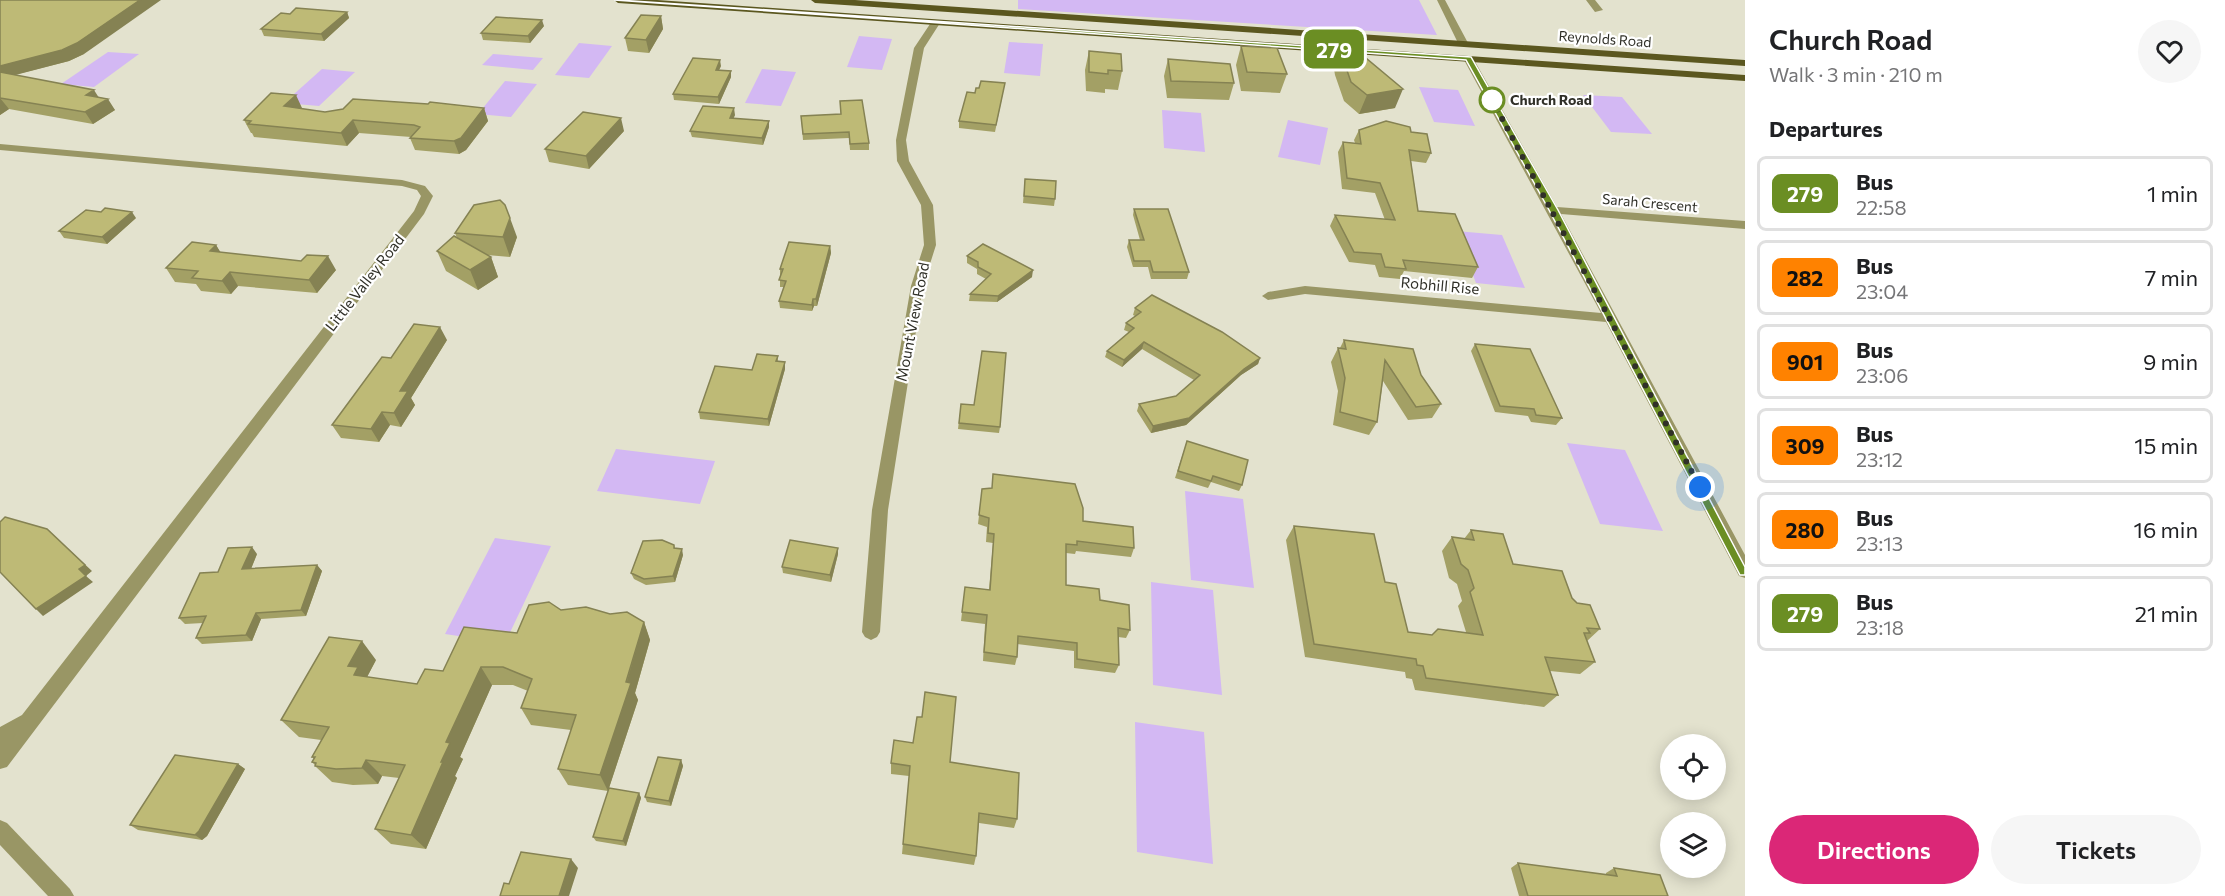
<!DOCTYPE html>
<meta charset="utf-8">
<style>
body{margin:0;font-family:Commissioner,sans-serif;background:#f6f6f6;color:#202124;height:100vh;display:flex;flex-direction:column;font-size:22px;white-space:nowrap}
*{box-sizing:border-box;margin:0}
p{font-size:20px;color:#757577}
.icon{flex:none;width:33px;height:33px;fill:none;stroke:currentColor;stroke-width:2;stroke-linecap:round;stroke-linejoin:round}
.map{position:relative;flex:1;overflow:hidden}
.details{display:flex;flex-direction:column;background:#fff;width:480px}
.details>*{flex:none}
.badge{padding:0 12px;border-radius:9px;font-size:21px;line-height:39px}
.tools{position:absolute;left:1660px;top:734px;display:grid;gap:12px}
.tools a{display:grid;place-items:center;width:66px;height:66px;border-radius:50%;background:#fff;box-shadow:0 3px 15px #0003;font-size:30px}
.you{position:absolute;width:30px;height:30px;margin:-15px;border:4px solid #fff;border-radius:50%;background:#1a73e8;box-shadow:0 0 0 9px #1a73e833}
.map>.badge{position:absolute;translate:-50% -50%;box-shadow:0 0 0 3px #fff}
h2{padding:0 24px;font-size:22px;line-height:54px}
.round{display:grid;place-items:center;flex:none;width:63px;height:63px;border-radius:32px;background:#f6f6f6}
.summary{display:flex;align-items:center;justify-content:space-between;height:102px;padding:0 24px}
h1{font-size:28px;font-weight:600;line-height:45px}
.primary-button{display:flex;gap:12px;margin-top:auto;padding:12px 24px}
.primary-button a{flex:1;height:69px;border-radius:36px;background:#db2777;color:#fff;font-size:24px;font-weight:600;line-height:69px;text-align:center}
.primary-button a+a{background:#f6f6f6;color:#202124}
ul{padding:0;list-style:none}
li{display:flex;align-items:center;gap:18px;height:75px;margin:0 12px 9px;padding:0 12px;border:3px solid #e0e0e0;border-radius:9px}
li div{flex:1}
li b{display:block;font-size:22px}
li em{font-style:normal}
li .badge{min-width:66px;font-weight:700;text-align:center}
main{display:flex;flex:1;min-height:0}
.map>svg:first-child{display:block}
</style>
<main>
<div class="map">
<svg width="1745" height="896" viewBox="0 0 1745 896">
<rect width="100%" height="100%" fill="#e3e2ce"/>
<path fill="#d3b8f3" d="M1018 0H1419L1437 35 1018 9Z
M859 36 892 39 882 70 847 67Z
M1009 42 1043 44 1040 76 1004 73Z
M579 43 612 46 589 78 555 75Z
M108 52 139 54 94 87 61 84Z
M493 54 543 58 533 70 482 65Z
M322 69 355 72 319 106 284 103Z
M762 69 796 72 781 106 745 103Z
M505 81 537 84 511 117 478 114Z
M1419 87 1458 90 1475 126 1434 122Z
M1583 95 1622 97 1652 134 1611 132Z
M1162 110 1201 113 1205 152 1164 148Z
M1288 120 1328 128 1320 165 1278 157Z
M1456 231 1502 235 1525 288 1476 283Z
M1567 443 1625 450 1663 531 1600 524Z
M616 449 715 461 700 504 597 491Z
M1185 491 1243 499 1254 588 1191 580Z
M495 538 551 546 505 643 445 634Z
M1151 582 1213 590 1222 695 1153 685Z
M1135 722 1204 732 1213 864 1137 852Z"/>
<g fill="none" stroke-linecap="round" stroke-linejoin="round">
<path fill="#999665" fill-rule="evenodd" d="M1437 0H1445L1468 43 1466 45 1458 43Z
M1586 0H1595L1603 10 1595 12Z
M935 20 940 23 924 48 906 140 909 161 933 205 936 245 923 286 888 510 880 632 877 637 871 640 865 637 862 632 872 510 911 286 924 245 921 205 897 161 896 140 914 48 932 21Z
M1465 56 1473 58 1557 207 1745 221V229L1561 214 1745 555V578L1739 576 1606 322 1305 294 1268 300 1262 296 1268 292 1305 286 1601 313 1463 58Z
M0 144 402 180 425 186 433 196 424 214 7 767 0 769V727L22 715 414 211 421 196 417 190 402 186 0 150Z"/>
<path fill="#999665" fill-rule="evenodd" d="M0 820 7 823 70 889 74 896H48L0 845Z"/>
<path fill="#5b571f" fill-rule="evenodd" d="M614 0H657L1745 75V81L618 3Z
M811 0H855L1745 60V66L815 3Z"/>
</g>
<path fill="#a3a065" d="M0 0 84 54 69 61 14 75 99 97 115 110 93 124 9 109 0 115Z
M347 12 349 18 324 41 264 36 261 29 290 14Z
M661 16 663 29 649 53 628 51 625 38Z
M544 26 530 43 483 40 481 33Z
M1343 45 1366 58 1395 108 1359 114 1344 101 1335 75 1334 69Z
M1241 46 1287 74 1280 93 1241 91 1236 65Z
M1089 51 1122 71 1118 90 1105 89V93L1086 91 1085 70Z
M1168 59 1234 83 1229 100 1167 98 1164 76Z
M721 66 719 70 731 77 719 104 674 100 673 94Z
M1005 83 995 132 959 128V121L975 93 979 88Z
M840 101 869 143V150H850L849 138 803 140 801 116 841 114Z
M302 108 301 109 325 112 484 108 488 121 466 150 459 154 415 150 410 138 411 137 359 133 347 146 254 137 252 133H251L244 120Z
M735 115 733 118 769 127 763 145 692 137 690 131Z
M1359 130 1411 132 1431 153 1426 163 1411 161 1418 211 1478 267 1472 278 1404 271 1400 279 1379 277 1375 265 1349 262 1330 226 1335 215 1385 220 1375 193 1342 189 1338 152 1343 142 1355 143 1354 140Z
M624 131 589 169 549 162 545 149Z
M1025 179 1055 199 1054 206 1023 203Z
M1134 209 1189 272 1187 279H1151L1148 267H1133L1127 247 1129 240H1140L1133 215Z
M136 218 107 244 64 238 59 231Z
M455 233 517 237 510 257 487 255 491 257 498 277 478 290 446 271 437 251 457 238Z
M216 245 220 252 336 270 317 293 238 286 231 294 201 291 196 284 175 282 166 268Z
M830 246 831 253 817 306H814L812 311 780 308 779 301 784 287H780V269Z
M967 256 1032 277 997 302 969 301 970 294 986 279 977 274V269L967 263Z
M1135 308 1260 358 1258 364 1241 375 1186 425 1151 433 1137 411 1139 404 1176 396 1194 380 1142 349 1122 367 1105 357 1107 351 1129 332 1124 330 1126 323 1135 316 1133 315Z
M447 340 411 398 415 405 401 427 390 425 379 442 341 438 332 425 391 358Z
M1344 340 1421 375 1441 404 1432 418 1408 420 1383 381 1377 422 1369 435 1333 425 1338 391 1331 362 1338 348H1340Z
M1475 344 1562 418 1556 425 1531 422 1528 416 1495 412 1471 351Z
M778 356V361L785 369 769 426 700 419 699 412 752 370Z
M961 404 1000 427 999 433 958 429Z
M1187 441 1242 485 1239 491 1211 482 1208 488 1175 478Z
M982 489 1083 521 1134 548 1131 557 1076 551 1075 554 1066 553V585L1100 600 1130 630 1126 638 1118 637 1119 665 1115 673 1074 668V651L1017 644V657L1015 665 983 661 985 624 961 621 965 587 989 590 993 543 986 542 987 527 978 524Z
M1294 526 1385 582 1408 632 1432 635 1466 632 1458 606 1462 601 1457 584 1449 578 1442 551 1452 537 1464 539 1471 530 1513 564 1572 598 1600 629 1587 641 1595 662 1580 674 1550 671 1558 695 1544 707 1415 690 1412 679 1406 678 1405 672 1305 657 1286 540Z
M674 545 675 548 683 555 675 582 646 585 634 579 631 573Z
M257 554 251 569 317 565 322 571 306 616 261 619 252 641 202 644 196 638 203 623 185 624 179 618 218 572Z
M838 554 831 582 783 573 782 567Z
M561 610 610 614 644 622 650 640 635 693 638 700 608 791 568 785 558 769 571 730 531 725 521 708 528 691 513 685H492L460 757 463 759 455 776 457 778 426 849 391 844 375 829 399 778 382 776 378 784 353 785 332 782 315 766V765L312 762 314 759 312 757 321 740 299 737 281 720 376 660 367 677 417 684 517 633Z
M681 760 683 766 671 806 647 802 645 797Z
M950 762 1017 819 1014 828 979 823 976 856 974 865 902 854 909 776 891 774V763Z
M238 764 245 769 207 836 202 840 138 830 130 825Z
M639 793 641 798 626 846 596 841 593 837Z
M1518 863 1606 875V873L1614 868 1668 896H1519L1511 868Z"/>
<path fill="#858253" d="M140 0H161L84 54 69 61 0 79V66Z
M347 12 349 18 324 41 321 34Z
M661 16 663 29 649 53 646 40Z
M542 20 544 26 530 43 528 36Z
M720 60 721 66 716 76V70Z
M731 71V77L719 104 718 97Z
M1403 89 1395 108 1359 114 1367 95Z
M94 90 101 101 86 95Z
M296 95 302 108 291 119 284 106Z
M0 98 9 109 0 115Z
M108 99 115 110 93 124 85 112Z
M484 108 488 121 466 150 459 154 454 141Z
M734 108 735 115 731 124 730 118Z
M621 118 624 131 589 169 586 156Z
M353 120 359 133 347 146 341 133Z
M769 121V127L763 145 762 138Z
M132 212 136 218 107 244 102 237Z
M510 218 517 237 510 257 503 237Z
M216 245 224 258 210 251Z
M830 246 831 253 817 306 816 299Z
M328 256 336 270 317 293 309 280Z
M491 257 498 277 478 290 470 270Z
M1033 270 1032 277 997 302 998 296Z
M230 272 238 286 231 294 222 281Z
M813 299 814 306 812 311V305Z
M440 327 447 340 411 398 415 405 401 427 394 413 400 391Z
M1144 342 1142 349 1122 367 1124 360Z
M1260 358 1258 364 1241 375 1186 425 1151 433 1153 426Z
M785 362V369L769 426 768 419Z
M382 412 390 425 379 442 371 429Z
M47 529 92 571 86 576 93 582 43 616 36 609Z
M252 547 257 554 248 576 242 569Z
M838 548V554L831 582 830 575Z
M682 549 683 555 675 582 673 576Z
M317 565 322 571 306 616 301 610Z
M256 613 261 619 252 641 246 635Z
M644 622 650 640 635 693 638 700 608 791 600 775Z
M362 641 376 660 367 677 354 675 348 666Z
M481 667 492 685 460 757 463 759 455 776 457 778 426 849 411 835 441 762 446 742Z
M366 760 382 776 378 784 362 768Z
M681 760 683 766 671 806 669 801Z
M238 764 245 769 207 836 202 840 195 835Z
M639 793 641 798 626 846 623 841Z
M571 859 578 868 569 896H559Z"/>
<path fill="#beba76" stroke="#858253" stroke-width="1.5" d="M0 0H140L77 43 62 50 0 66Z
M296 8 347 12 321 34 261 29 281 13 290 14Z
M641 15 661 16 646 40 625 38Z
M496 17 542 20 528 36 481 33Z
M1343 45 1362 46 1366 58 1403 89 1367 95 1351 82 1342 56 1341 50H1345Z
M1241 46 1277 48 1287 74 1247 72Z
M1089 51 1121 54 1122 71 1108 70V74L1089 72Z
M693 58 720 60 716 70 731 71 718 97 673 94Z
M1168 59 1230 64 1234 83 1171 81Z
M0 72 94 90 86 95 108 99 85 112 0 98Z
M981 81 1005 83 996 125 959 121 967 92 975 93 976 88H979Z
M271 93 296 95 284 106 325 112 343 109 353 99 428 104 430 102 484 108 461 138 454 141 410 138 420 127 414 125 353 120 341 133 248 124 251 121 244 120Z
M862 100 869 143 850 144 849 132 803 134 801 116 841 114 840 101Z
M703 106 734 108 730 118 769 121 762 138 690 131Z
M583 112 621 118 586 156 545 149Z
M1386 121 1410 127 1411 132 1427 134 1431 153 1409 150 1418 211 1455 214 1478 267 1403 260 1406 269 1385 267 1381 254 1354 252 1335 215 1395 220 1380 183 1347 178 1343 142 1361 144 1359 130Z
M1025 179 1056 181 1055 199 1024 196Z
M500 200 505 205 510 218 503 237 455 233 474 205Z
M105 208 132 212 102 237 59 231 86 210 101 212Z
M1134 209H1168L1189 272H1153L1150 261H1134L1129 240H1144Z
M454 236 491 257 470 270 437 251Z
M192 242 216 245 210 251 301 261 307 255 328 256 309 280 230 272 222 281 192 278 198 271 166 268Z
M789 242 830 246 816 299H813L812 305 779 301 786 281 779 280 783 269H780Z
M983 244 1033 270 998 296 970 294 991 274 978 267V262L967 256Z
M1152 295 1222 332 1260 358 1244 369 1189 418 1153 426 1139 404 1176 396 1200 375 1144 342 1124 360 1107 351 1134 328 1126 323 1141 312 1135 308Z
M414 324 440 327 400 391H408L394 413 382 412 371 429 332 425 382 357 391 358Z
M1344 340 1413 349 1421 375 1441 404 1416 407 1385 360 1377 422 1340 412 1345 378 1338 348 1346 349Z
M1475 344 1530 349 1562 418 1536 415 1534 409 1500 406Z
M982 351 1006 353 1000 427 959 423 961 404 974 405Z
M757 354 778 356 776 361 785 362 768 419 699 412 715 366 752 370Z
M1187 441 1248 460 1242 485 1213 476 1211 481 1178 471Z
M993 474 1075 484 1083 508V521L1133 527 1134 548 1077 541V545L1066 544V585L1099 589 1100 600 1129 605 1130 630 1118 628 1119 665 1077 659V643L1018 636 1017 657 984 652 987 615 962 612 965 587 990 590 994 534 988 533 989 518 979 515 982 489 992 488Z
M5 517 47 529 85 565 79 569 86 576 36 609 0 572V522Z
M1294 526 1374 534 1385 582 1396 584 1408 632 1432 635 1438 629 1483 635 1470 592 1474 588 1468 570 1461 564 1452 537 1474 540 1471 530 1503 534 1513 564 1562 571 1572 598 1577 603 1590 605 1600 629 1587 628 1590 633H1584L1595 662 1545 657 1558 695 1426 678 1423 666 1417 665 1416 659 1314 644Z
M662 540 674 545V548L682 549 673 576 644 579 631 573 643 541Z
M790 540 838 548 830 575 782 567Z
M252 547 242 569 317 565 301 610 256 613 246 635 196 638 206 616 179 618 200 573 218 572 228 548Z
M549 602 561 610 586 607 610 614 627 612 644 622 626 682 631 683 600 775 558 769 576 715 521 708 532 679 503 667H481L446 742 450 743 441 762H443L411 835 375 829 405 765 366 760 362 768 336 769 315 766 316 763 312 762 315 757H312L329 727 281 720 329 637 362 641 348 666 358 667 354 675 417 684 425 669 443 671 464 627 517 633 529 605Z
M925 692 956 697 950 762 1019 773 1017 819 979 813 976 856 903 844 910 766 891 763 894 740 913 743 917 717H922Z
M175 755 238 764 199 831 195 835 130 825Z
M658 757 681 760 669 801 645 797Z
M609 788 639 793 623 841 593 837Z
M521 852 571 859 559 896H500L504 883 509 884Z
M1518 863 1617 876 1614 868 1660 875 1668 896H1528Z"/>
<path fill="#6b8e23" stroke="#fff" stroke-width="1.5" d="M614 0H618L1471 57 1558 210 1745 567V575H1740L1549 210 1466 60Z"/>
<g fill="none" stroke-linecap="round" stroke-linejoin="round">
<path stroke="#303028" stroke-width="6" stroke-dasharray="0 10.8" d="M1492 100 1700 487"/>
</g>
<circle fill="#fff" stroke="#6b8e23" stroke-width="3" cx="1492" cy="100" r="12"/>
<g text-anchor="middle" stroke-width="4.5" stroke-linejoin="round" paint-order="stroke">
<g font-size="14" fill="#303028" stroke="#fff">
<text transform="translate(1605 39) rotate(4)" y="5">Reynolds Road</text>
<text transform="translate(1650 203) rotate(5)" y="5">Sarah Crescent</text>
</g>
<g font-size="14" font-weight="bold" fill="#303028" stroke="#fff" text-anchor="start">
<text x="1510" y="105">Church Road</text>
</g>
<g font-size="15" fill="#303028" stroke="#fff">
<text transform="translate(365 283) rotate(-52)" y="5">Little Valley Road</text>
<text transform="translate(1440 286) rotate(5)" y="5">Robhill Rise</text>
<text transform="translate(913 322) rotate(-79)" y="5">Mount View Road</text>
</g>
</g>
</svg>
<div class="tools">
<a><svg class="icon" aria-label="locate" viewBox="0 0 24 24"><circle cx="12" cy="12" r="6"/><path d="M12 2v4M12 18v4M2 12h4M18 12h4"/></svg></a>
<a><svg class="icon" aria-label="layers" viewBox="0 0 24 24"><path d="M12 4l9 5-9 5-9-5zM3 14l9 5 9-5"/></svg></a>
</div>
<div class="you" style="left:1700px;top:487px"></div>
<b class="badge" style="left:1334px;top:49px;background:#6b8e23;color:#fff">279</b>
</div>
<section class="details">
<div class="summary"><div><h1>Church Road</h1><p>Walk · 3 min · 210 m</p></div><a class="round"><svg class="icon" aria-label="heart" viewBox="0 0 24 24"><path d="M12 20l-8-8c-3-5 5-10 8-4 3-6 11-1 8 4z"/></svg></a></div>
<h2>Departures</h2>
<ul>
<li><span class="badge" style="background:#6b8e23;color:#fff">279</span><div><b>Bus</b><p>22:58</p></div><em>1 min</em></li>
<li><span class="badge" style="background:#ff8200;color:#111">282</span><div><b>Bus</b><p>23:04</p></div><em>7 min</em></li>
<li><span class="badge" style="background:#ff8200;color:#111">901</span><div><b>Bus</b><p>23:06</p></div><em>9 min</em></li>
<li><span class="badge" style="background:#ff8200;color:#111">309</span><div><b>Bus</b><p>23:12</p></div><em>15 min</em></li>
<li><span class="badge" style="background:#ff8200;color:#111">280</span><div><b>Bus</b><p>23:13</p></div><em>16 min</em></li>
<li><span class="badge" style="background:#6b8e23;color:#fff">279</span><div><b>Bus</b><p>23:18</p></div><em>21 min</em></li>
</ul>
<div class="primary-button"><a>Directions</a><a>Tickets</a></div>
</section>
</main>
